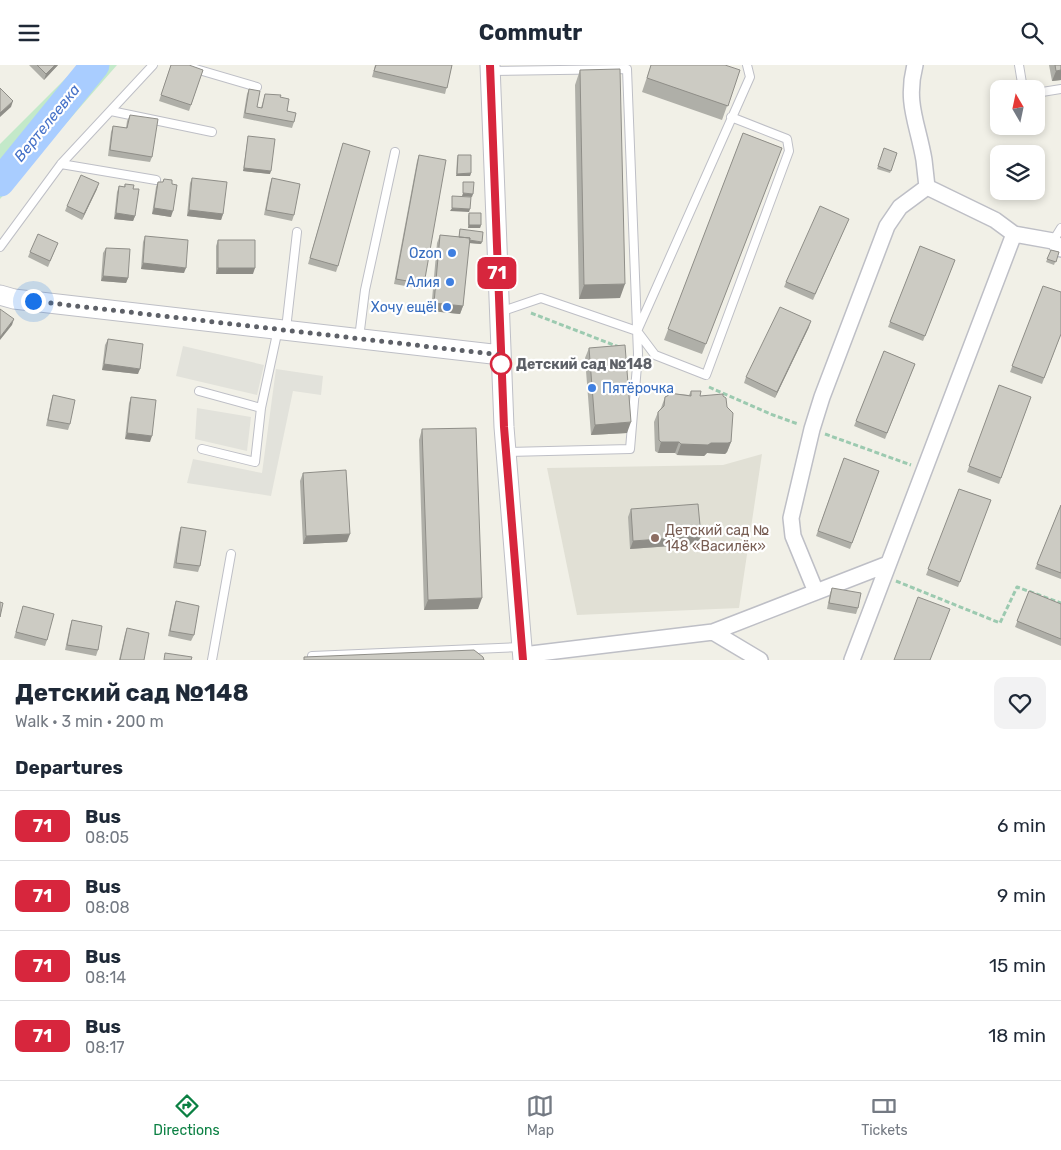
<!DOCTYPE html>
<meta charset="utf-8">
<style>
body{margin:0;font-family:Rubik,sans-serif;background:#f2f2f3;color:#1f2937;height:100vh;display:flex;flex-direction:column;font-size:19px;white-space:nowrap}
*{box-sizing:border-box;margin:0}
p{font-size:16px;color:#747a83}
.icon{flex:none;width:28px;height:28px;fill:none;stroke:currentColor;stroke-width:2;stroke-linecap:round;stroke-linejoin:round}
.map{position:relative;height:595px;overflow:hidden}
.panel{display:flex;flex-direction:column;background:#fff;flex:1}
.panel>*{flex:none}
.badge{padding:0 10px;border-radius:8px;font-size:18px;line-height:32px}
.needle{width:32px;rotate:351deg}
.fabs{position:absolute;left:990px;top:15px;display:grid;gap:10px}
.fabs a{display:grid;place-items:center;width:55px;height:55px;border-radius:10px;background:#fff;box-shadow:0 2px 8px #0003;font-size:25px}
.you{position:absolute;width:25px;height:25px;margin:-12px;border:4px solid #fff;border-radius:50%;background:#1a73e8;box-shadow:0 0 0 8px #1a73e833}
.map>.badge{position:absolute;translate:-50% -50%;box-shadow:0 0 0 2px #fff}
h2{padding:0 15px;font-size:19px;line-height:45px}
.round{display:grid;place-items:center;flex:none;width:52px;height:52px;border-radius:10px;background:#f2f2f3}
.headline{display:flex;align-items:center;justify-content:space-between;height:85px;padding:0 15px}
h1{font-size:24px;font-weight:700;line-height:38px}
ul{padding:0;list-style:none}
li{display:flex;align-items:center;gap:15px;height:70px;padding:0 15px;border-top:1px solid #e0e1e3}
li div{flex:1}
li b{display:block;font-size:19px}
li em{font-style:normal}
li .badge{min-width:55px;font-weight:700;text-align:center}
header{display:flex;justify-content:space-between;align-items:center;height:65px;padding:0 15px;background:#fff;font-size:22px;font-weight:700}
.tab-bar{display:flex;justify-content:space-around;align-items:center;height:70px;border-top:1px solid #e0e1e3;background:#fff;font-size:14px;color:#747a83}
.tab-bar a{display:grid;justify-items:center;gap:2px}
.tab-bar .selected{color:#0b8043}
.map>svg:first-child{display:block}
</style>
<header><svg class="icon" aria-label="menu" viewBox="0 0 24 24"><path d="M4 6h16M4 12h16M4 18h16"/></svg>Commutr<svg class="icon" aria-label="search" viewBox="0 0 24 24"><circle cx="10" cy="10" r="6"/><path d="M15 15l6 6"/></svg></header>
<div class="map">
<svg width="1061" height="595" viewBox="0 0 1061 595">
<rect width="100%" height="100%" fill="#f1f0e7"/>
<path fill="#e2e2db" d="M183 281 264 300 257 330 176 311Z
M276 304 323 311 321 330 293 326 271 431 187 418 193 394 262 408Z
M197 343 251 352 247 386 195 374Z"/>
<path fill="#e1e0d5" d="M762 389 739 543 577 550 547 403 723 400Z"/>
<path fill="#c3e9c9" d="M79 0H117L0 134V79Z"/>
<g fill="none" stroke-linecap="round" stroke-linejoin="round">
<path stroke="#a9cdff" stroke-width="29" d="M0 117 95 0"/>
<defs>
<path id="service" d="M182 0 257 22
M1019 0 1023 24
M491 6 627 4 638 289 630 384 506 387
M1036 28 1061 24
M111 46 212 67
M61 99 156 115
M1053 176 1061 163
M0 182 61 99 153 0
M500 247 541 233 637 266 655 290 706 310 789 86 787 74 731 52
M286 264 297 167
M638 264 750 12 747 0
M359 273 365 225 395 87
M199 326 261 343 278 264
M202 384 255 397 261 343
M312 591 522 582
M212 595 231 489"/>
<path id="minor" d="M915 0C905 38 918 59 924 95 925 104 926 113 927 122
M927 122 995 155 1014 169 1053 176 1061 184
M816 527 793 471 791 453 812 364 822 332 887 161 900 142 927 122
M713 567 888 499
M523 590 713 567 760 595
M852 595 1014 169"/>
<path id="tertiary" d="M490 0 504 362 523 595
M0 230 14 234 501 290"/>
</defs>
<use href="#service" stroke="#bebfc6" stroke-width="10"/>
<use href="#minor" stroke="#bebfc6" stroke-width="18"/>
<use href="#tertiary" stroke="#bebfc6" stroke-width="21"/>
<path stroke="#9ccab0" stroke-width="3" stroke-dasharray="5 2.5" stroke-linecap="butt" d="M531 248 619 282
M709 322 773 350 798 359
M825 369 911 400
M896 516 1000 558 1017 522 1061 538"/>
<use href="#service" stroke="#fff" stroke-width="8"/>
<use href="#minor" stroke="#fff" stroke-width="15"/>
<use href="#tertiary" stroke="#fff" stroke-width="19"/>
</g>
<path fill="#afafa8" d="M29 0H58L44 15Z
M171 0 203 5 189 46 159 36Z
M375 0H452L445 29 372 12Z
M651 0 740 5 722 55 642 27Z
M1049 0H1061V15L1052 16Z
M580 5 620 233 579 234 575 20Z
M249 24 257 42 261 43 265 29 280 32 287 46 294 57 292 63 243 53 247 29Z
M130 50 152 92 150 97 108 91 111 67 113 61 126 63 127 56Z
M743 68 782 83 702 289 664 275Z
M248 71 270 109 243 106Z
M343 78 338 201 336 207 308 199Z
M884 83 897 88 890 108 877 104Z
M419 90 424 219 422 224 394 219 417 96Z
M458 90 471 108 470 111H456L457 93Z
M192 113 223 149 221 155 187 151 190 118Z
M272 113 294 150 292 156 264 150 270 119Z
M164 114 171 152 152 149 156 122 158 117H163Z
M125 119 133 124 135 151 133 156 114 154 117 127 119 121 124 122Z
M97 124 82 155 65 146 67 141Z
M469 148 481 160 480 163H468V151Z
M849 154 813 235 784 222 786 217Z
M460 164 481 179 469 178 463 241 460 249 431 246 437 178 440 170 459 172Z
M145 171 184 208 141 204 143 177Z
M218 175 253 209H216V181Z
M58 178 48 202 28 192 30 187Z
M920 181 955 195 923 276 888 262Z
M106 183 128 213 126 218 101 216 103 188Z
M1051 185 1059 187 1054 200 1046 197Z
M1043 221 1061 269 1042 319 1010 307Z
M809 262 775 333 744 318 746 312Z
M108 274 138 309 102 305 105 280Z
M589 283 627 368 591 370 585 293Z
M884 286 915 299 885 374 854 361Z
M999 320 1031 332 999 419 967 407Z
M691 326 700 331 731 377 727 387 725 389 707 388 704 391 677 390 675 388H658L655 386 654 357 658 347 661 343 665 332 668 331 669 328 689 330Z
M53 330 70 359 68 365 46 361 51 336Z
M131 332 150 377 125 374 129 338Z
M422 364 478 544 424 545 419 375Z
M844 393 879 406 850 484 816 471Z
M303 408 347 477 303 479 300 416Z
M959 424 991 435 958 522 926 510Z
M1061 440V514L1035 504Z
M631 444 698 479 630 484 628 452Z
M181 462 200 501 198 507 173 503 179 468Z
M832 523 858 543 856 549 827 544 830 528Z
M1029 526 1061 539V581L1015 562Z
M176 536 194 570 191 576 168 571 174 542Z
M23 541 47 575 45 581 14 573Z
M72 555 98 585 96 591 65 585 70 561Z
M127 563 144 595H119L125 569Z"/>
<path fill="#8f8e88" d="M55 0H58L44 15 46 9Z
M1061 5V15L1052 16 1056 6Z
M13 36 11 42 0 52V48Z
M244 103 271 106 270 109 243 106Z
M471 108 470 111H456L457 109Z
M99 118 97 124 82 155 84 149Z
M463 128 473 129 472 132 462 131Z
M154 143 173 146 171 152 152 149Z
M452 143 470 144 469 147 450 146Z
M189 145 223 149 221 155 187 151Z
M116 148 135 151 133 156 114 154Z
M469 160H481L480 163H468Z
M459 174 482 177 481 179 458 177Z
M143 198 186 203 184 208 141 204Z
M218 203H255L253 209H216Z
M103 211 128 213 126 218 101 216Z
M625 219 620 233 579 234 584 220Z
M434 238 463 241 460 249 431 246Z
M14 254 12 260 0 275V272Z
M811 256 809 262 775 333 777 327Z
M104 299 140 304 138 309 102 305Z
M631 357 627 368 591 370 595 360Z
M127 368 152 371 150 377 125 374Z
M661 377H679L675 388H658Z
M731 377 727 387 725 389 707 388 704 391 677 390 681 379Z
M350 469 347 477 303 479 306 471Z
M701 471 698 479 630 484 633 476Z
M482 533 478 544 424 545 428 535Z"/>
<path fill="#cccbc3" stroke="#8f8e88" d="M37 0H55L46 9Z
M171 0H189L203 5 191 40 161 30Z
M376 0H452L447 23 374 6Z
M651 0H725L740 5 728 41 647 13Z
M1055 0H1061V5L1056 6Z
M620 4 625 219 584 220 580 5Z
M0 23 13 36 0 48Z
M249 24 260 26 257 42 262 43 265 29 281 30 280 32 289 34 287 46 296 48 294 57 245 48Z
M130 50 158 54 152 92 110 85 113 61 127 63Z
M743 68 782 83 706 279 668 264Z
M248 71 275 74 271 106 244 103Z
M343 78 370 86 338 201 310 193Z
M884 83 897 88 891 106 878 101Z
M419 90 446 95 424 219 396 214Z
M458 90H471V108L457 109Z
M81 110 99 118 84 149 67 141Z
M192 113 227 117 223 149 189 145Z
M272 113 300 119 294 150 266 145Z
M164 114 172 115V119L177 120 173 146 154 143 158 117H163Z
M463 117H474L473 129 463 128Z
M125 119 134 120 133 124H139L135 151 116 148 119 121 125 122Z
M452 131 471 132 470 144 452 143Z
M820 141 849 154 815 229 786 217Z
M469 148H481V160H469Z
M460 164 483 167 482 177 469 175 470 173 459 172Z
M38 169 58 178 50 196 30 187Z
M440 170 470 173 463 241 434 238Z
M145 171 188 175 186 203 143 198Z
M218 175H255V203H218Z
M920 181 955 195 925 271 890 257Z
M106 183 130 184 128 213 103 211Z
M1051 185 1059 187 1056 197 1047 194Z
M1043 221 1061 227V269L1044 313 1012 301Z
M780 242 811 256 777 327 746 312Z
M0 244 14 254 0 272Z
M108 274 143 279 140 304 104 299Z
M625 280 631 357 595 360 589 283Z
M884 286 915 299 887 368 856 356Z
M999 320 1031 332 1001 413 969 401Z
M691 326H701L700 331 723 329V331L726 333 727 342 733 348 731 377 728 378H711L708 380 681 379 679 377H661L659 375 658 347 664 341 665 332 669 330V328L691 331Z
M53 330 75 335 70 359 48 355Z
M131 332 156 335 152 371 127 368Z
M476 363 482 533 428 535 422 364Z
M844 393 879 406 852 478 818 466Z
M346 405 350 469 306 471 303 408Z
M959 424 991 435 960 517 928 504Z
M698 439 701 471 633 476 631 444Z
M1061 440V508L1037 499Z
M181 462 206 466 200 501 176 498Z
M832 523 861 528 858 543 829 538Z
M1029 526 1061 539V574L1017 556Z
M918 532 950 544 930 595H894Z
M176 536 199 541 194 570 170 566Z
M0 537 3 538 0 552Z
M23 541 54 549 47 575 16 567Z
M72 555 102 561 98 585 67 580Z
M127 563 149 568 144 595H120Z
M474 585 483 592 484 595H304V592Z
M165 588 192 592 191 595H164Z"/>
<g fill="none" stroke-linecap="round" stroke-linejoin="round">
<defs>
<path id="line" d="M490 0 504 362 523 595"/>
</defs>
<use href="#line" stroke="#fff" stroke-width="11"/>
<use href="#line" stroke="#d7263d" stroke-width="8"/>
<path stroke="#5e6168" stroke-width="5" stroke-dasharray="0 9" d="M33 236 501 290V300V299"/>
</g>
<g fill="#3f7fe0" stroke="#fff" stroke-width="2">
<circle cx="452" cy="188" r="5"/>
<circle cx="450" cy="217" r="5"/>
<circle cx="447" cy="242" r="5"/>
<circle cx="592" cy="323" r="5"/>
</g>
<circle fill="#fff" stroke="#d7263d" stroke-width="2.5" cx="501" cy="299" r="10"/>
<circle fill="#8d6e63" stroke="#fff" stroke-width="2" cx="655" cy="473" r="5"/>
<g text-anchor="middle" stroke-width="4.5" stroke-linejoin="round" paint-order="stroke">
<g font-size="14" fill="#366cbe" stroke="#fff" text-anchor="end">
<text x="442" y="193">Ozon</text>
<text x="440" y="222">Алия</text>
<text x="437" y="247">Хочу ещё!</text>
<text x="602" y="328" text-anchor="start">Пятёрочка</text>
</g>
<g font-size="14" font-weight="bold" fill="#5e6168" stroke="#fff" text-anchor="start">
<text x="516" y="304">Детский сад №148</text>
</g>
<g font-size="14" fill="#785e54" stroke="#fff" text-anchor="start">
<text x="665" y="470">Детский сад №<tspan x="665" dy="16">148 «Василёк»</tspan></text>
</g>
<g font-size="15" font-style="italic" fill="#4672c8" stroke="#fff">
<text transform="translate(47 58) rotate(-51)" y="5">Вертелеевка</text>
</g>
</g>
</svg>
<div class="fabs">
<a><svg class="needle" viewBox="-14 -14 28 28"><path d="M0-13l5 13h-10z" fill="#e53935"/><path d="M0 13l5-13h-10z" fill="#747a83"/></svg></a>
<a><svg class="icon" aria-label="layers" viewBox="0 0 24 24"><path d="M12 4l9 5-9 5-9-5zM3 14l9 5 9-5"/></svg></a>
</div>
<div class="you" style="left:33px;top:236px"></div>
<b class="badge" style="left:497px;top:208px;background:#d7263d;color:#fff">71</b>
</div>
<section class="panel">
<div class="headline"><div><h1>Детский сад №148</h1><p>Walk · 3 min · 200 m</p></div><a class="round"><svg class="icon" aria-label="heart" viewBox="0 0 24 24"><path d="M12 20l-8-8c-3-5 5-10 8-4 3-6 11-1 8 4z"/></svg></a></div>
<h2>Departures</h2>
<ul>
<li><span class="badge" style="background:#d7263d;color:#fff">71</span><div><b>Bus</b><p>08:05</p></div><em>6 min</em></li>
<li><span class="badge" style="background:#d7263d;color:#fff">71</span><div><b>Bus</b><p>08:08</p></div><em>9 min</em></li>
<li><span class="badge" style="background:#d7263d;color:#fff">71</span><div><b>Bus</b><p>08:14</p></div><em>15 min</em></li>
<li><span class="badge" style="background:#d7263d;color:#fff">71</span><div><b>Bus</b><p>08:17</p></div><em>18 min</em></li>
</ul>
</section>
<nav class="tab-bar">
<a class="selected"><svg class="icon" aria-label="directions" viewBox="0 0 24 24"><path d="M12 3l9 9-9 9-9-9zM9 14v-3h6M13 9l2 2-2 2"/></svg>Directions</a>
<a><svg class="icon" aria-label="map" viewBox="0 0 24 24"><path d="M3 6l6-2 6 2 6-2v14l-6 2-6-2-6 2zM9 4v14M15 6v14"/></svg>Map</a>
<a><svg class="icon" aria-label="tickets" viewBox="0 0 24 24"><path d="M3 7h18v10H3zM15 7v10"/></svg>Tickets</a>
</nav>
